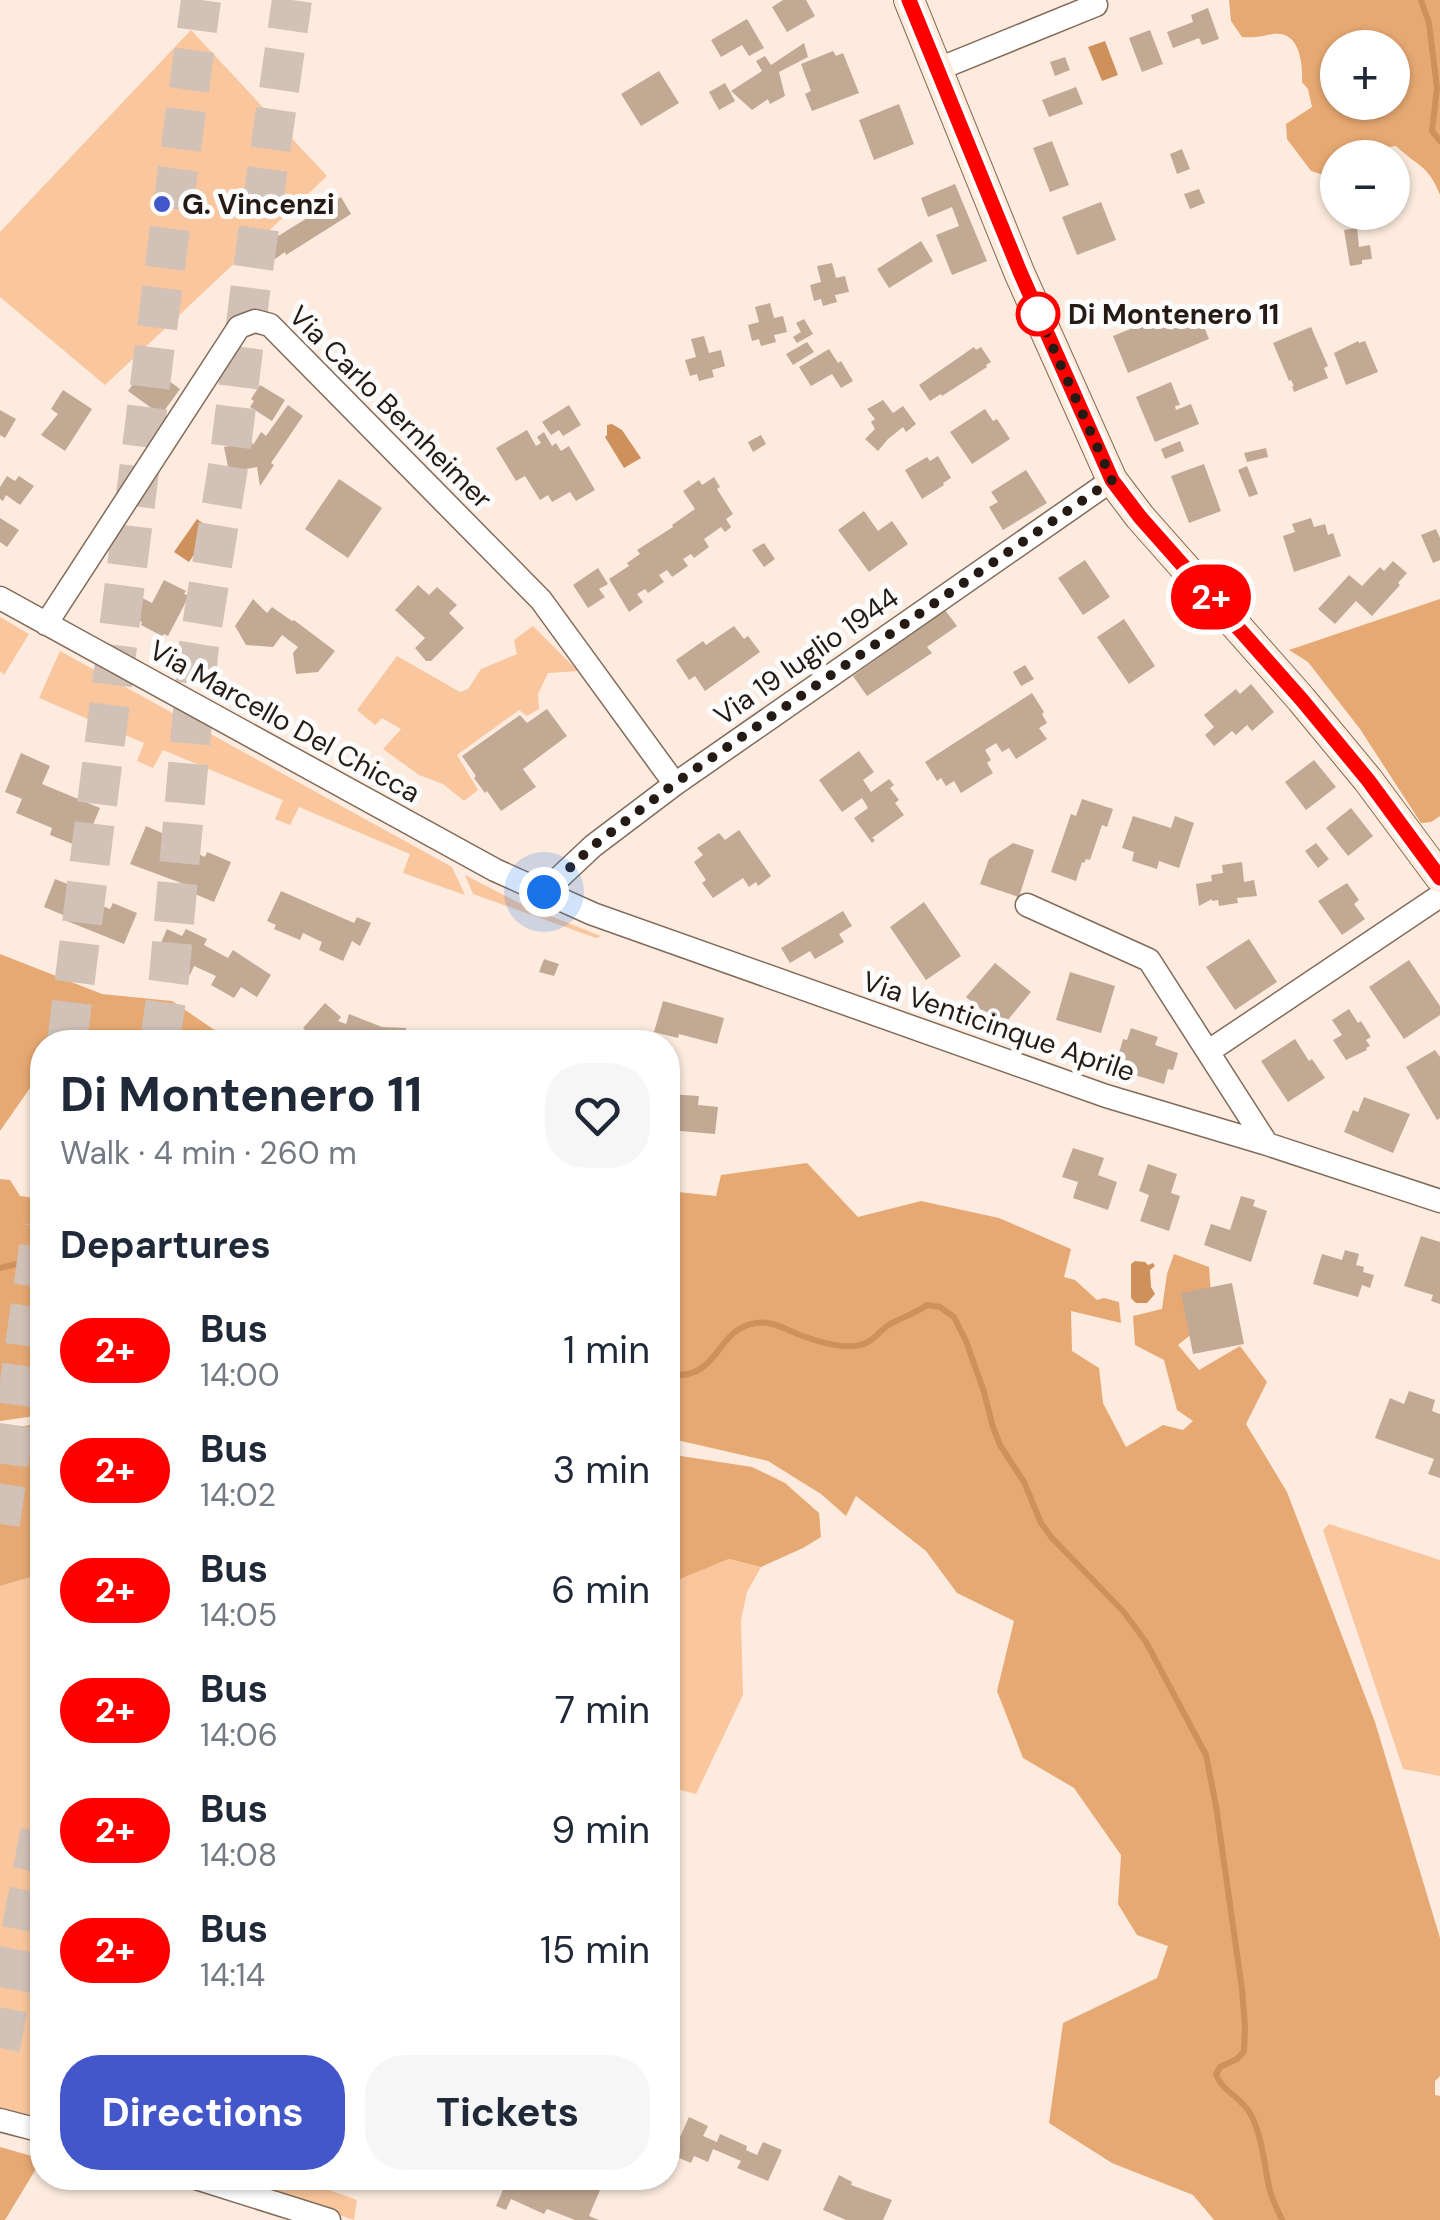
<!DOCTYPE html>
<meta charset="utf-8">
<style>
body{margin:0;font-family:"DM Sans",sans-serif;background:#f6f6f7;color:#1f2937;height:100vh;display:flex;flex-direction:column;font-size:38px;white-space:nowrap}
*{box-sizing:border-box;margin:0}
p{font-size:32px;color:#747a83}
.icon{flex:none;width:55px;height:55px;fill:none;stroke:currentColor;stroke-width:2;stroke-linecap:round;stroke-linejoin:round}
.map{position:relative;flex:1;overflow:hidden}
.details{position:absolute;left:30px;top:1030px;width:650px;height:1160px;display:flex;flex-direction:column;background:#fff;border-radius:40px;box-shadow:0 2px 8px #0004}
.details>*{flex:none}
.badge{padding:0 20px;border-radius:32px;font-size:35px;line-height:65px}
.tools{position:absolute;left:1320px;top:30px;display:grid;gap:20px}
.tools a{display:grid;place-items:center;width:90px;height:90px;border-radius:50%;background:#fff;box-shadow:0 2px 8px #0004;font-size:50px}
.you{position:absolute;width:50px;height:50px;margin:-25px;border:8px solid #fff;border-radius:50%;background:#1a73e8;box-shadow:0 0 0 15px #1a73e833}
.map>.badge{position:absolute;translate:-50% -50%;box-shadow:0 0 0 5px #fff}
h2{padding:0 30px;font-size:38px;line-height:90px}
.round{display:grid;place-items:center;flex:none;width:105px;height:105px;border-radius:40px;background:#f6f6f7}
.headline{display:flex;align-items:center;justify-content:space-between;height:170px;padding:0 30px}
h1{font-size:48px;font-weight:700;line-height:75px}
.cta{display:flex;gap:20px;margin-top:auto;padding:20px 30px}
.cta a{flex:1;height:115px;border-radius:40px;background:#4357cb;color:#fff;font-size:40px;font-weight:700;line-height:115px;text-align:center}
.cta a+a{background:#f6f6f7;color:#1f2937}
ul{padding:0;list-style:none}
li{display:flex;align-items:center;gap:30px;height:120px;padding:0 30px}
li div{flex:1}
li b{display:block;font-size:38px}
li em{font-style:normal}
li .badge{min-width:110px;font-weight:700;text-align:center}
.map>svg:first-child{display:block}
</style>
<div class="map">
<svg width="1440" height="2220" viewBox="0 0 1440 2220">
<rect width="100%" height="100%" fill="#fcebde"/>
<path fill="#f9c69d" d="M191 30 327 176 105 385 0 297V232Z
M0 617 29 634 4 675 0 671Z
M533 626 578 671 548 673 538 694 539 709 527 716 519 710 457 755 478 790 464 801 443 784 419 775 383 749 401 729 382 718 375 725 357 710 397 656 460 692 468 689 481 669 517 654 514 640Z
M60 651 452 867 465 895 403 873 410 854 299 807 290 825 275 819 283 800 163 750 153 768 137 761 144 743 39 698Z
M465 875 525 906 601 936 596 938 473 894Z
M1329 1524 1440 1560V1776L1403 1769 1323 1530Z
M729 1559 761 1567 747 1592 741 1620 743 1695 696 1794 668 1787V1584Z
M42 1574V2122L0 2110V1586Z
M228 2178H296L357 2200 354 2220Z"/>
<path fill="#e7a973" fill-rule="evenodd" d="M1229 0H1440V195C1428 164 1418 167 1396 146L1374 149 1371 157 1338 158 1337 179 1311 171 1287 139 1286 124 1312 107 1308 89 1302 82C1303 64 1300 30 1273 34 1259 36 1258 38 1242 37L1231 21ZM1338 48H1392V102H1338Z
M1440 599V816L1431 822 1421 823 1360 729 1308 662 1289 650Z
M0 954 102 994 172 1001 232 1042H42V1082L30 1088 0 1131Z
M807 1163 858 1217 921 1201 999 1218 1071 1249 1064 1277 1075 1280 1097 1300 1104 1298 1119 1302 1121 1323 1071 1311 1072 1351 1099 1368 1103 1403 1126 1447 1163 1425 1183 1430 1193 1421 1177 1410 1164 1360 1135 1345 1133 1316 1162 1309 1167 1274 1174 1254 1209 1267 1211 1294 1204 1324 1178 1345 1199 1370 1240 1346 1267 1382 1246 1424 1287 1492 1375 1722 1440 1938V2076L1435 2081V2095L1440 2096V2220H1214L1193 2195 1112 2163 1049 2123 1063 2023 1157 1978 1168 1946 1137 1935 1118 1904 1121 1855 1074 1788 1023 1758 997 1691 1014 1621 957 1593 926 1551 856 1496 846 1516 821 1494 768 1461 668 1438V1191L716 1196 721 1175Z
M0 1179 10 1180 20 1196 42 1199V1415L0 1421Z
M42 1423V1574L0 1586V1430Z
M668 1454 752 1467 785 1483 819 1513 821 1537 803 1548 761 1567 729 1559 668 1584Z
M0 2147 42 2159 5 2220H0Z"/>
<path fill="#ce915b" d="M1105 41 1118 75 1102 81 1088 47Z
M612 424 622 430 641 458 624 468 605 437 607 435V425Z
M197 519 211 529 189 562 174 552Z
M1135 1261 1145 1262 1148 1265 1153 1263 1155 1266 1150 1270 1151 1287 1155 1294 1147 1303H1136L1131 1298V1264Z"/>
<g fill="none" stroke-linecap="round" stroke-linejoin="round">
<path stroke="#ce915b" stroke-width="6" d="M1421 0 1429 23 1437 88 1432 131 1440 141
M0 1268 21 1263 42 1261
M668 1375C722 1380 713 1330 756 1323 771 1320 787 1330 800 1335 819 1342 849 1352 868 1342 877 1337 883 1327 892 1323 904 1317 916 1313 927 1305L940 1307 954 1317 966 1341 984 1392 993 1427 1000 1445 1024 1482 1041 1523 1052 1538 1123 1611 1146 1642 1206 1755 1216 1806 1242 1989 1245 2027 1244 2051 1237 2059 1220 2067 1216 2074C1221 2091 1243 2098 1251 2115 1263 2138 1264 2166 1270 2191 1273 2201 1278 2211 1282 2220"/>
</g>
<path fill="#c2a994" d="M783 0H806L815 16 787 32 772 7Z
M1208 8 1219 39 1202 45 1199 38 1173 48 1167 32 1193 22 1191 15Z
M747 19 764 48 749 56 742 45 721 57 711 40Z
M1150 30 1163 64 1142 72 1129 38Z
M804 43 808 57 779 72 785 96 770 104 768 99 752 110 731 91 762 71 756 61 765 56 771 65Z
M833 51 836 56 843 53 859 93 812 111 805 94 811 91 801 64Z
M1065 57 1070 70 1055 76 1050 62Z
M659 71 679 103 641 126 621 94Z
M725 83 735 101 719 110 709 92Z
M1076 87 1083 104 1049 117 1042 100Z
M899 104 914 144 874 160 859 120Z
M1052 141 1069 185 1050 192 1033 148Z
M1182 149 1190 169 1177 174 1170 154Z
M955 184 987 261 952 275 936 235 959 226 952 207 928 217 921 198Z
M1199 189 1205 203 1190 209 1184 194Z
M341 197 351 214 286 255 285 252 275 259 267 247 277 241 275 238Z
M1101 202 1116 240 1077 255 1062 217Z
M1357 228 1359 247 1370 245 1372 259 1362 260V264L1350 266 1344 230Z
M921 241 933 261 889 288 877 269Z
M832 263 836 278 845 276 849 292 835 295 837 302 823 306 821 299 814 301 810 285 821 282 817 266Z
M770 303 774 318 783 316 787 332 774 335 776 342 761 346 759 339 752 341 748 325 759 322 755 307Z
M1161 310 1170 330 1200 317 1209 339 1128 373 1113 336 1140 325 1138 320Z
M804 319 813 334 797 343 793 337 801 332 796 323Z
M1311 327 1328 366 1324 368 1328 378 1294 392 1292 386H1294L1291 380 1289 381 1273 343Z
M704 336 709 353 721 350 725 366 712 370 714 377 699 381 697 374 690 376 685 360 696 357 691 339Z
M1358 341 1359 343 1365 341 1378 372 1346 385 1334 353Z
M807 342 814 352 793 365 786 354Z
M974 347 976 350 981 347 991 362 986 365 987 367 942 396 941 394 930 401 919 385Z
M829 349 838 363 841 361 853 381 841 388 832 374 811 386 799 367Z
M147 365 180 389 161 415 128 391Z
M1171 382 1180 405 1175 406 1176 410 1191 404 1199 424 1155 442 1136 397Z
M260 385 285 400 272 421 250 407 254 401 251 399Z
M63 390 92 409 65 451 41 435 58 414 51 409Z
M883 400 893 413 903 406 916 424 906 432 903 427 888 439 878 451 865 439 875 429 871 422 875 419 867 409Z
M288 405 303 416 271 463 274 465 260 486 257 467 229 472 224 447 252 442 253 445 261 432 266 436Z
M569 405 581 425 563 436 559 430 551 435 542 422Z
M985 409 993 421 997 419 1010 439 972 464 950 432Z
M0 410 16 419 5 438 0 435Z
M527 430 536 446 541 443 537 437 544 432 552 446 556 443 561 451 569 446 595 490 576 501 570 492 552 502 548 495 540 500 525 476 516 481 496 448Z
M761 435 766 444 753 452 748 442Z
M1180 441 1184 451 1165 459 1161 449Z
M1266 448 1268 457 1247 462 1244 453Z
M938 456 951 478 943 483 944 485 922 499 905 470 927 457 930 461Z
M1204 464 1221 511 1189 523 1171 476Z
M1247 466 1258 494 1249 497 1238 470Z
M1026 470 1047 503 1003 530 989 507 998 502 991 492Z
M7 476 15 481 19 476 34 486 20 505 6 495 3 501 0 499V487Z
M714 477 720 487 717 489 733 514 726 519 731 527 725 532 721 527 704 539 709 547 694 558 691 554 683 559 688 566 672 577 667 570 659 575 664 582 648 593 645 589 637 594 643 602 629 612 609 579 629 566 627 563 640 554 637 550 673 527 672 525 695 509 683 491 699 480 702 485Z
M339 479 382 508 348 558 305 529Z
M864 511 878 531 892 521 908 544 869 572 838 530Z
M0 518 19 530 7 547 0 542Z
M1311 518 1314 527 1325 524 1328 535 1333 533 1341 556 1294 572 1283 536 1295 532 1292 524Z
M1436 529 1440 538V560L1433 563 1421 535Z
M764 543 775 559 764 567 752 550Z
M1085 560 1110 597 1083 615 1058 578Z
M1393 561 1407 573 1398 583 1400 585 1372 616 1356 601 1335 624 1318 609 1349 575 1362 586 1380 567 1384 571Z
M598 568 608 584 599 589 605 597 588 608 573 585Z
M164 580 186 591 184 594 189 596 168 636 164 634 162 636 141 625 142 622 113 606 123 588 152 603Z
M418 585 429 595 437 587 457 605 449 613 464 628 431 661H426L415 648 425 638 395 610Z
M253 599 267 613 272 607 292 621 294 620 335 651 318 672 296 674 293 653 298 647 282 635 273 647 246 645 235 626Z
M945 610 957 626 927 647 932 653 867 696 853 676Z
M1124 619 1155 666 1129 684 1097 637Z
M734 626 744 639 748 636 760 652 705 691 695 676 689 680 676 660 703 641 706 645Z
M1025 665 1034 679 1021 686 1013 672Z
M1251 684 1274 712 1252 731 1247 725 1236 735 1232 731 1214 746 1205 735 1214 727 1204 715 1236 689 1240 694Z
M1032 693 1044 712 1042 714 1047 723 1039 728 1047 739 1016 759 1009 748 1002 752 996 743 985 750 991 760 987 763 993 773 961 793 954 781 946 786 941 778 937 781 925 762Z
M547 709 567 736 523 769 536 787 501 811 487 791 485 793 474 778 476 776 462 756 520 715 527 723Z
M859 751 874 772 863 780 871 792 889 779 894 785 890 788 899 800 895 803 904 815 872 838 875 840 872 843 854 818 868 808 862 798 842 812 819 780Z
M21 753 50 766 42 784 100 808 83 848 50 835 52 828 16 813 22 799 5 792Z
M1314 760 1336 787 1306 810 1285 782Z
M1082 799 1113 809 1107 827 1102 825 1090 860 1086 859 1084 863 1082 862 1076 881 1051 872 1071 814 1076 816Z
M1351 808 1373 836 1348 856 1326 828Z
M1133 816 1171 828 1175 816 1194 823 1179 868 1159 861 1157 869 1132 861 1134 852 1122 848Z
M146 826 171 837 169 841 205 857 207 852 231 862 214 902 190 892 192 887 130 864Z
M739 830 771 876 758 886 756 882 749 887 743 878 713 898 702 883 706 880 694 862 703 855 697 848 719 833 725 840Z
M1013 843 1034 850 1019 897 980 884 989 859Z
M1316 843 1329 859 1318 868 1305 851Z
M1242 862 1244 882 1254 880 1257 896 1237 898 1238 903 1219 906 1218 900 1212 901V899L1199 906 1196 884 1212 881 1211 875 1223 873 1222 865Z
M55 879 80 889 77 896 110 909 113 903 137 913 124 944 67 921 68 917 44 907Z
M1347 883 1359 900 1354 904 1365 919 1342 935 1318 901Z
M281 891 354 923 357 917 371 923 360 946 352 941 343 961 319 950 322 942 303 933 300 940 274 929 276 925 267 921Z
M924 902 961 956 926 980 890 927Z
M843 911 852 926 839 934 844 942 815 959 810 951 790 963 781 948Z
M167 929 182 936 186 929 207 939 204 945 228 958 233 950 271 975 257 997 241 987 234 998 211 985 216 976 194 966 190 975 169 965 172 959 157 952Z
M1249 939 1277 982 1235 1010 1206 967Z
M544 959 559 964 554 976 539 972Z
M1409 960 1440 1006V1015L1404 1039 1369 987Z
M995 963 1031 992 1002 1027 966 997Z
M1070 972 1115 986 1101 1033 1056 1020Z
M663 1001 724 1018 717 1044 679 1034 678 1038 654 1032Z
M325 1003 341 1017 338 1021 346 1024 349 1014 382 1027 406 1028 405 1042H333L324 1037 319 1042 303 1028Z
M1349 1009 1358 1023 1361 1021 1371 1037 1366 1040 1370 1046 1366 1048 1367 1050 1346 1060 1333 1040 1342 1035 1332 1020Z
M1131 1028 1158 1037 1155 1045 1178 1053 1173 1070 1168 1069 1164 1084 1135 1075 1136 1070 1116 1064 1123 1039 1127 1040Z
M1295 1039 1309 1061 1312 1059 1325 1078 1288 1102 1261 1061Z
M1435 1050 1440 1057V1118L1437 1120 1406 1067Z
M668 1094 699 1096 698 1105 718 1107 715 1134 668 1130Z
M1364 1097 1410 1114 1393 1153 1344 1132 1353 1110 1358 1112Z
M1073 1148 1104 1158 1098 1175 1117 1182 1108 1210 1073 1198 1078 1182 1062 1177Z
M1148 1164 1177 1174 1171 1193 1180 1196 1169 1231 1140 1221 1149 1195 1139 1191Z
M1241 1196 1255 1200 1253 1206 1267 1211 1251 1262 1204 1245 1211 1224 1230 1230Z
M1421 1236 1440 1242V1304L1431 1301 1433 1295 1404 1286Z
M1345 1250 1359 1254 1356 1265 1364 1267 1363 1272 1374 1275 1370 1288 1362 1285 1358 1297 1313 1284 1322 1254 1342 1260Z
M1232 1283 1244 1344 1193 1354 1181 1293Z
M1409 1391 1435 1400 1432 1411 1440 1414V1478L1428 1474 1434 1459 1375 1438 1390 1398 1404 1404Z
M689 2117 708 2126 703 2136 717 2142 720 2134 747 2146 746 2150 757 2155 763 2142 782 2150 768 2181 737 2168 741 2161 713 2149 708 2162 694 2156 691 2163 672 2155Z
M839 2175 852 2182 851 2185 892 2200 883 2220H846L823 2210Z
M516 2178 560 2179 568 2178 587 2185 590 2180 598 2183 596 2188 600 2190 589 2216 599 2220H575L547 2209 544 2214 511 2199 506 2210 496 2206 505 2185 511 2188Z"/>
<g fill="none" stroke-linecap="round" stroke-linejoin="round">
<path stroke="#d1c1b6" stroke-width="40" stroke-dasharray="40 20" stroke-linecap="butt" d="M67 1042 165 266 201 0
M160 1042 169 978 199 645 230 455 251 284 292 0
M0 1524 42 1226
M0 2048 42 1822"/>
<defs>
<path id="street" d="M936 70 1096 5 1094 0
M0 598 495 870 593 914 1106 1096 1267 1144 1440 1201
M46 624 239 327 255 321 270 325 541 600 675 784
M544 892 593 846 675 784 1112 480
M1027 905 1149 960 1267 1144
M1209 1051 1440 896
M0 2120 42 2131
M196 2178 329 2220"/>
<path id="secondary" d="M909 0 1019 272 1112 480 1140 517 1301 699 1368 780 1440 877"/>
</defs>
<use href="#street" stroke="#826b58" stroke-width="25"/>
<use href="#secondary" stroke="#826b58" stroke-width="32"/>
<use href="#street" stroke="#fff" stroke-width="22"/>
<use href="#secondary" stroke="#ffecdd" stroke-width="30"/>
</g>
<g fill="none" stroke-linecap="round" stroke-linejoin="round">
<defs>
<path id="line" d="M909 0 1020 272 1112 480 1140 517 1302 700 1368 780 1440 878"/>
</defs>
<use href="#line" stroke="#fff" stroke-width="22"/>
<use href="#line" stroke="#f00" stroke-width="15"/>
<path stroke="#251b14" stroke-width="10" stroke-dasharray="0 18" d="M544 892 593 846 674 784 1112 480 1038 314"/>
</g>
<circle fill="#4357cb" stroke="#fcfcfc" stroke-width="4" cx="162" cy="204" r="10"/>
<circle fill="#fff" stroke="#f00" stroke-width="5" cx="1038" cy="314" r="20"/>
<g text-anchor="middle" stroke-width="10" stroke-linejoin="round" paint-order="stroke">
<g font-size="28" font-weight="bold" fill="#251b14" stroke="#fcfcfc" text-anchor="start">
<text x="182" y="214">G. Vincenzi</text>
</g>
<g font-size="28" font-weight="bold" fill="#251b14" stroke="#fcfcfc" text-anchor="start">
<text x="1068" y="324">Di Montenero 11</text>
</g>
<g font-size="28" fill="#251b14" stroke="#fcfcfc">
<text transform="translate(391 407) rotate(45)" y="10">Via Carlo Bernheimer</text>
<text transform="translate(806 656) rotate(-35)" y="10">Via 19 luglio 1944</text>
<text transform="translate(285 721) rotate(29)" y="10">Via Marcello Del Chicca</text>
<text transform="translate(999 1026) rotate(19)" y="10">Via Venticinque Aprile</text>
</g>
</g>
</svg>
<div class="tools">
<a>+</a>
<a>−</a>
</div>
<div class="you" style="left:544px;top:892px"></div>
<b class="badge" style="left:1211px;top:597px;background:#f00;color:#fff">2+</b>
<section class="details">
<div class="headline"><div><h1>Di Montenero 11</h1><p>Walk · 4 min · 260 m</p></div><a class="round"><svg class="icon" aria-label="heart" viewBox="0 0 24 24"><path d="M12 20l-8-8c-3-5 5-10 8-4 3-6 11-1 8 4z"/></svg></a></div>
<h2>Departures</h2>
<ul>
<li><span class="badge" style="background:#f00;color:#fff">2+</span><div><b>Bus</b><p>14:00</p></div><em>1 min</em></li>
<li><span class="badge" style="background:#f00;color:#fff">2+</span><div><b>Bus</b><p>14:02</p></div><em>3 min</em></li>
<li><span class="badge" style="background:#f00;color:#fff">2+</span><div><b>Bus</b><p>14:05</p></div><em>6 min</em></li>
<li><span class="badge" style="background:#f00;color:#fff">2+</span><div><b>Bus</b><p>14:06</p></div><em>7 min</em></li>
<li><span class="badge" style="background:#f00;color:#fff">2+</span><div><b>Bus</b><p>14:08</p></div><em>9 min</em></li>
<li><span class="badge" style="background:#f00;color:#fff">2+</span><div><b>Bus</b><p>14:14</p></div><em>15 min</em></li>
</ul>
<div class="cta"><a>Directions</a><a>Tickets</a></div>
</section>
</div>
